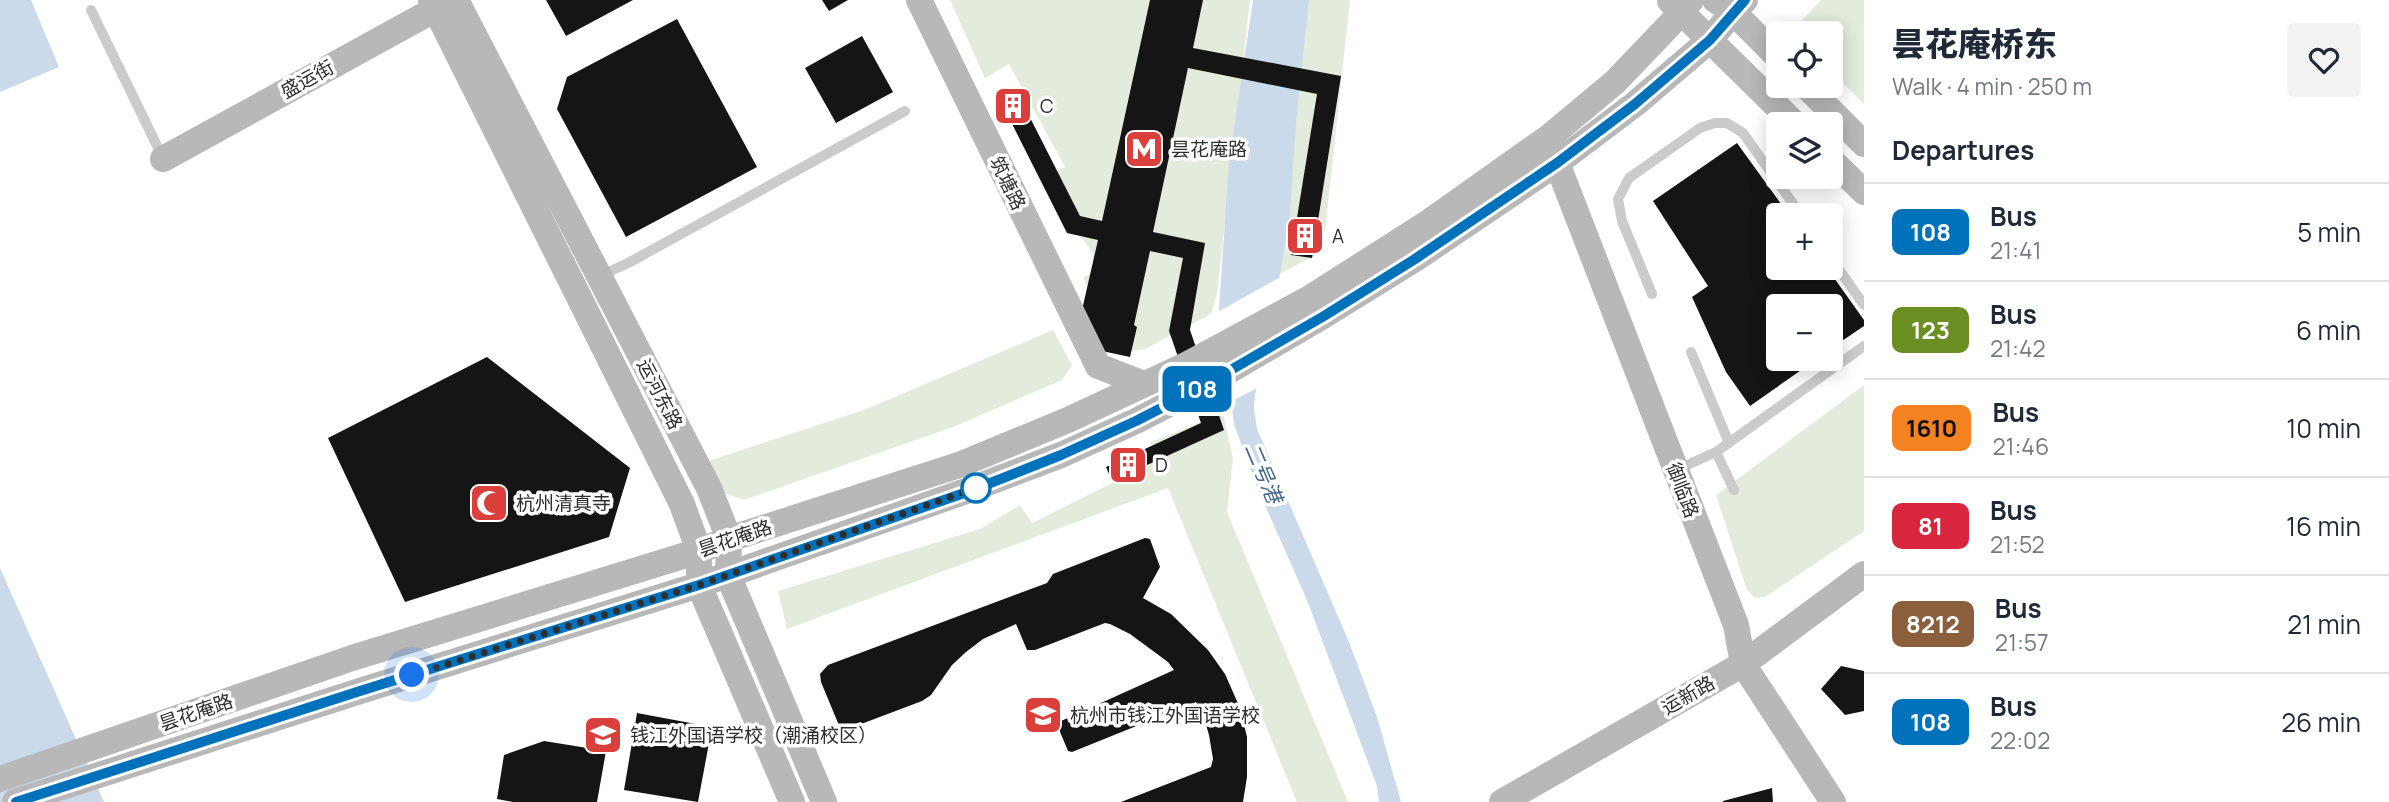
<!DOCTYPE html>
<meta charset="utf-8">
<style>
body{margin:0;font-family:Manrope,"Noto Sans SC",sans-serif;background:#f2f2f3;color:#1f2937;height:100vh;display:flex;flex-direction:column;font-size:26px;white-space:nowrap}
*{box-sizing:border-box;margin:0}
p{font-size:23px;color:#747a83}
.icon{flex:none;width:38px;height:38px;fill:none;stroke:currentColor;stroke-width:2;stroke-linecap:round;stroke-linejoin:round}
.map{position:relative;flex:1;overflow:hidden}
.details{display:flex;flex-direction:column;background:#fff;width:525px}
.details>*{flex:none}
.badge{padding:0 14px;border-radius:10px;font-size:24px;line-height:46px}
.buttons{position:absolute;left:1766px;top:21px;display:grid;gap:14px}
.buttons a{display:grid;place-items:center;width:77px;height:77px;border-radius:7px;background:#fff;box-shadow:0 4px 18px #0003;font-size:35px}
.you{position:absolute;width:35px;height:35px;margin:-18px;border:5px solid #fff;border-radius:50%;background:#1a73e8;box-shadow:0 0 0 10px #1a73e833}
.map>.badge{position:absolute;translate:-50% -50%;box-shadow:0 0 0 4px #fff}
h2{padding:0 28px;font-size:26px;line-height:63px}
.round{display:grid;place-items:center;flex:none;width:74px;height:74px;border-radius:7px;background:#f2f2f3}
.summary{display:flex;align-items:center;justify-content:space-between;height:119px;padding:0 28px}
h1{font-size:33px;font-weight:800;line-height:52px}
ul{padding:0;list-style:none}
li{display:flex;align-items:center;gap:21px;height:98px;padding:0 28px;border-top:2px solid #e0e1e3}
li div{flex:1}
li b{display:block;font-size:26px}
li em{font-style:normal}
li .badge{min-width:77px;font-weight:700;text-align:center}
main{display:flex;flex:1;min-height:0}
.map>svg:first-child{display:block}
</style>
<main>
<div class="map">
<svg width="1864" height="802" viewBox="0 0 1864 802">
<rect width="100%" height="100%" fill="#fff"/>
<path fill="#e3ebdd" d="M950 0H1250L1217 293 1211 314 1145 349 1130 351 1119 345 1083 278 1093 272V254L1042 177 1065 167 1009 64 985 78Z
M1308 0H1350L1325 231 1314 256 1279 274Z
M1821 0H1864V104L1831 71 1830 33 1791 32Z
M1053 330 1072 365 1062 380 953 427 744 500 721 492 708 461 864 410Z
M1864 385V531L1765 597 1755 598 1747 590 1716 495Z
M1223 413 1233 459 1227 512 1348 802H1297L1168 488 787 629 778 591 980 529 1020 505 1032 523 1150 464 1151 442Z"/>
<path fill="#cadaea" d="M0 0H31L59 67 0 92Z
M1253 0H1309L1296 123 1290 212 1279 281 1255 395 1254 409 1257 429 1349 642 1377 717 1401 802H1379L1377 786 1307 600 1257 487 1234 424 1219 309 1229 162Z
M0 568 104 802H0Z"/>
<path fill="#fff" d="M1284 275 1261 386 1228 403 1216 313Z"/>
<path fill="#151515" d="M546 0H633L566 36Z
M822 0H848L829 11Z
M1150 0H1203L1193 48 1341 76 1312 258 1291 255 1317 94 1188 68 1153 232 1205 243 1190 330 1224 430 1112 481 1106 467 1201 423 1169 331 1183 258 1150 251 1134 325 1137 327 1130 357 1074 345 1098 240 1067 233 998 96 1015 88 1080 216 1102 221Z
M677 19 757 167 626 237 557 109 567 77Z
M862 36 893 92 836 123 805 68Z
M1737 143 1789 215H1778V268H1827L1864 320V326L1830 349V306H1778V359H1817L1750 406 1726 372 1692 297 1708 286 1653 201Z
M487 357 630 468 609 537 405 602 328 438Z
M1145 538 1150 539 1160 567 1143 598 1171 614 1208 650 1225 674 1240 708 1247 737V777L1243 802H1121L1211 767 1213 759 1209 735 1204 718 1196 702 1072 752 1068 751 1058 727 1061 721 1174 670 1168 662 1130 634 1110 624 1105 623 1035 650H1027L1016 624 983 639 966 652 952 665 931 695 922 701 848 729 838 723 821 682 820 674 828 665 1047 583 1053 574Z
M1841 666 1864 671V711L1845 715 1821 689Z
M637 713 712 727 698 802 624 790Z
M544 741 606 751 597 802H513L497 799 504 755Z
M1772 788 1773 802H1723V801Z"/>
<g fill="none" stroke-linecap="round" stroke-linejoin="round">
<path stroke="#cbcbcb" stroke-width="10" d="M91 10 163 158
M1830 257 1864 305
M600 276 630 262 905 111
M1652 294 1622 221 1618 199 1629 178 1700 128 1715 123H1727L1743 133 1801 215
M1691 352 1729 443
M1716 452 1734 490
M1676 470 1716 452 1864 346"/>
<path stroke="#b8b8b8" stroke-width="26" d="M431 0 682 504 699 551V585L792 802
M456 0 709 488 729 539 728 575 824 802
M919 0 1098 366 1144 384
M1715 0 1733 12 1778 57
M1670 1 1795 124
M1806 86 1864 144
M163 159 450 1
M1830 159 1864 192
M1557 163 1736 625 1743 664 1833 802
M0 779 352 658 699 551 729 539 959 465 1068 420 1188 364 1310 298 1426 224 1549 137 1615 82 1681 13 1691 0
M15 802 360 691 699 585 969 490 1061 455 1136 421 1198 389 1323 316 1415 259 1557 163 1635 104 1710 40 1733 12 1745 0
M1502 802 1743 664 1864 574"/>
</g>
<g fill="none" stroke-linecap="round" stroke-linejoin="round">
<defs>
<path id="line" d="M16 802 360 691 699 585 970 491 1061 455 1136 421 1198 389 1324 316 1415 259 1557 163 1635 104 1710 40 1745 0"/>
</defs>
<use href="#line" stroke="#fff" stroke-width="16"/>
<use href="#line" stroke="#0072bc" stroke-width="10"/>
<path stroke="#2e2e2e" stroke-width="7" stroke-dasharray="0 12.6" d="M412 675 699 585 976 488"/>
</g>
<defs>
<symbol id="building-square" viewBox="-11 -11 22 22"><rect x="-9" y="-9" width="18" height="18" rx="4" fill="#db3f3b" stroke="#fff"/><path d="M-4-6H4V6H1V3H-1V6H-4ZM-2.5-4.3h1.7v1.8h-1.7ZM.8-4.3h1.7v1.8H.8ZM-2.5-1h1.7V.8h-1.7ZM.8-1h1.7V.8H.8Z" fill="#fff"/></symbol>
<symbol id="metro-square" viewBox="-11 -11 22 22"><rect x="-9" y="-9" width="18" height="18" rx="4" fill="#db3f3b" stroke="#fff"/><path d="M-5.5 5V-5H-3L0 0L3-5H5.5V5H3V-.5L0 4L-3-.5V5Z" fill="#fff"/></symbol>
<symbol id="mosque-square" viewBox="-11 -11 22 22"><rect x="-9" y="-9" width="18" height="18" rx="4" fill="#db3f3b" stroke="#fff"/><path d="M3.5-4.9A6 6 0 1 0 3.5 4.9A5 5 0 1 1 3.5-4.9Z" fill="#fff"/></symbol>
<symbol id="school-square" viewBox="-11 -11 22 22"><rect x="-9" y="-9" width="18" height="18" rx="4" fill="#db3f3b" stroke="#fff"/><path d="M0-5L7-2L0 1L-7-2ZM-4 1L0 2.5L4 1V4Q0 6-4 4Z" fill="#fff"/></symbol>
</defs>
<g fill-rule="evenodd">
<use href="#building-square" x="991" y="84" width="44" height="44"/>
<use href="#metro-square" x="1122" y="127" width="44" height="44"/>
<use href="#building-square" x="1283" y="214" width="44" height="44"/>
<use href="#building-square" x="1106" y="443" width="44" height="44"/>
<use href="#mosque-square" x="467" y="481" width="44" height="44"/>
<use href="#school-square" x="1021" y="693" width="44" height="44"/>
<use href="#school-square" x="581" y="713" width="44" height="44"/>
</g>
<circle fill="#fff" stroke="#0072bc" stroke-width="3.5" cx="976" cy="488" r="14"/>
<g text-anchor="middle" stroke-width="7" stroke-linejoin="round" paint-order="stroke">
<g font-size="19" fill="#2e2e2e" stroke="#fff">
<text transform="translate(307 79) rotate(-29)" y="7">盛运街</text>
<text transform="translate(1008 183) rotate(64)" y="7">筑塘路</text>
<text transform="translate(660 394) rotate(63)" y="7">运河东路</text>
<text transform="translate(1683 490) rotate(69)" y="7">御临路</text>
<text transform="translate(735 538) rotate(-19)" y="7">昙花庵路</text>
<text transform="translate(1688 695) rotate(-30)" y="7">运新路</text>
<text transform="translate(196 712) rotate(-19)" y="7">昙花庵路</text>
</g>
<g font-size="19" fill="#2e2e2e" stroke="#fff" text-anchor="start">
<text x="1040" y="113">C</text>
<text x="1171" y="156">昙花庵路</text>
<text x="1332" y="243">A</text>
<text x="1155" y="472">D</text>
<text x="516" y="510">杭州清真寺</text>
<text x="1070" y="722">杭州市钱江外国语学校</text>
<text x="630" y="742">钱江外国语学校（潮涌校区）</text>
</g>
<g font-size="21" font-style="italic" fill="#41678c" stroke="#fff">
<text transform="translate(1263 473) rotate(67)" y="7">二号港</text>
</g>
</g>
</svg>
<div class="buttons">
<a><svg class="icon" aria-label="locate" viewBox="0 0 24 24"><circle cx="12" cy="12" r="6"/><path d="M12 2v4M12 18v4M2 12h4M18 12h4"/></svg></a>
<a><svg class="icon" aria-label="layers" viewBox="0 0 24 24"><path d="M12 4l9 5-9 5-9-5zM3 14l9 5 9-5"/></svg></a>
<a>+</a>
<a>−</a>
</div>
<div class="you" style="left:412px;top:675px"></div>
<b class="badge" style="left:1197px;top:389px;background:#0072bc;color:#fff">108</b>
</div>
<section class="details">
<div class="summary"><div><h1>昙花庵桥东</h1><p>Walk · 4 min · 250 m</p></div><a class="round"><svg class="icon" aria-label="heart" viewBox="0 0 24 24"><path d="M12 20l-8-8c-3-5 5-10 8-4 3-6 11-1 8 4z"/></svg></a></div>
<h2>Departures</h2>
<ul>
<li><span class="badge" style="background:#0072bc;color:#fff">108</span><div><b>Bus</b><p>21:41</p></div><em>5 min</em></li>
<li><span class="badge" style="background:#6b8e23;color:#fff">123</span><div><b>Bus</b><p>21:42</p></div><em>6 min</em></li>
<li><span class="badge" style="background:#f58220;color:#111">1610</span><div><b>Bus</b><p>21:46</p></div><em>10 min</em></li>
<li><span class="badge" style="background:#d7263d;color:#fff">81</span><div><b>Bus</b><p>21:52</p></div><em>16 min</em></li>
<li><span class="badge" style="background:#8b5e3c;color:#fff">8212</span><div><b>Bus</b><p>21:57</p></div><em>21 min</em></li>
<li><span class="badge" style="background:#0072bc;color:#fff">108</span><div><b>Bus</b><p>22:02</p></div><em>26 min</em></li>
</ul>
</section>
</main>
